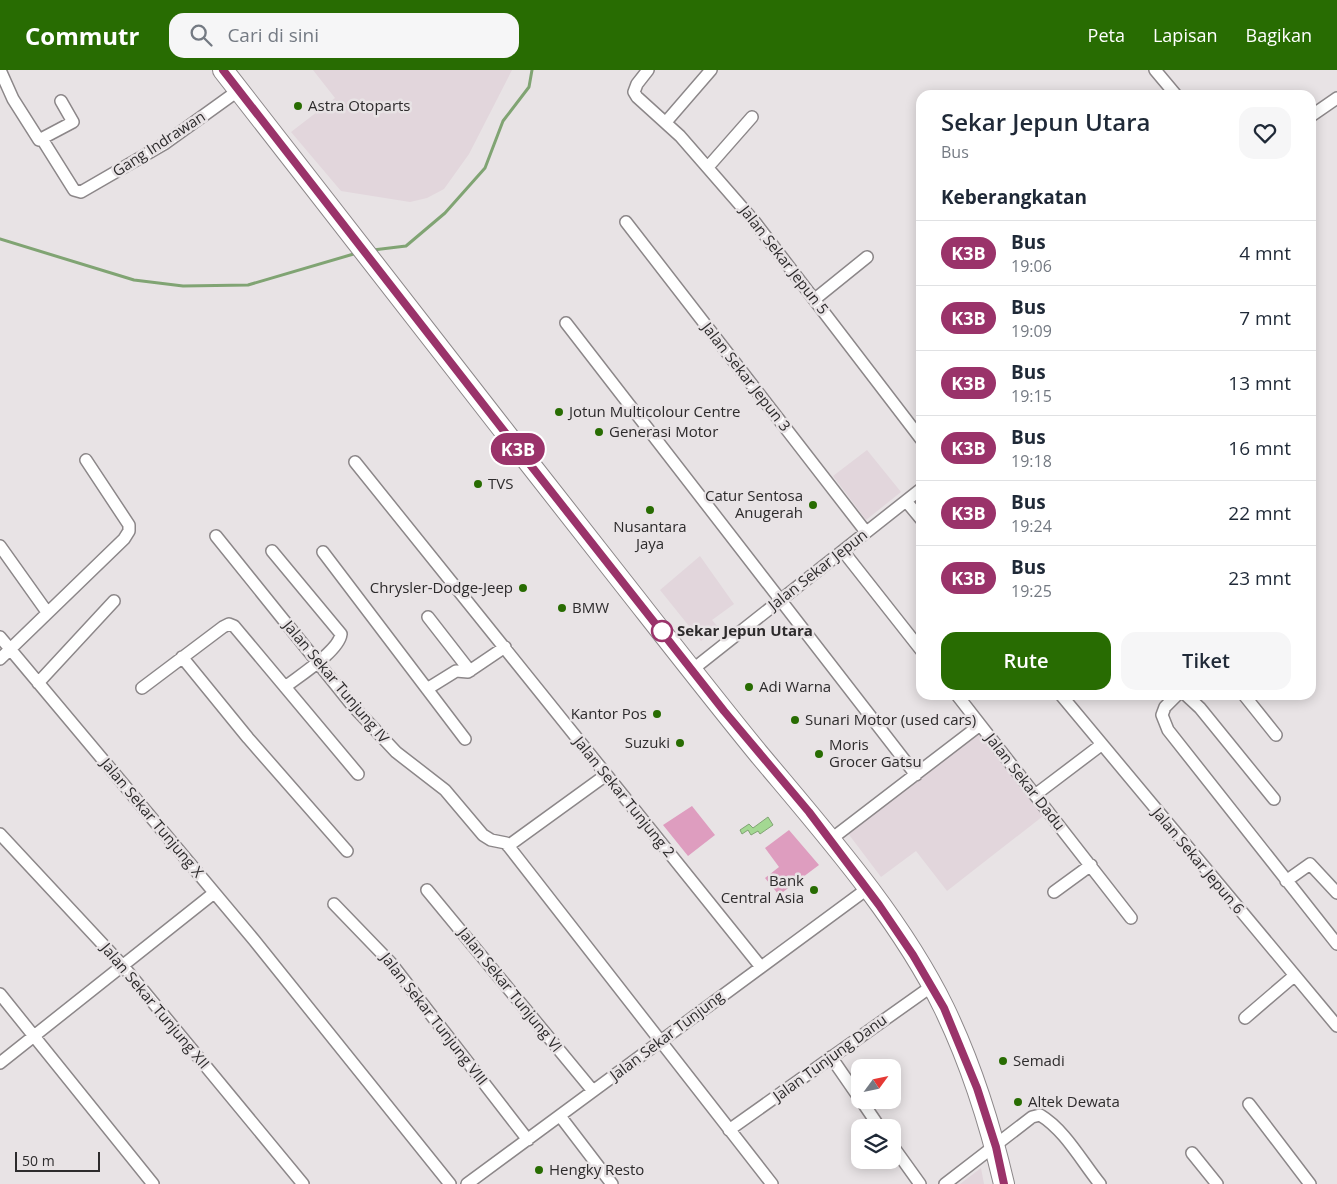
<!DOCTYPE html>
<html lang="id">
<style>
body{margin:0;font-family:"Open Sans",sans-serif;background:#f6f6f7;color:#1f2937;height:100vh;display:flex;flex-direction:column;font-size:19px;white-space:nowrap}
*{box-sizing:border-box;margin:0}
p{font-size:16px;color:#747a83}
.icon{flex:none;width:28px;height:28px;fill:none;stroke:currentColor;stroke-width:2;stroke-linecap:round;stroke-linejoin:round}
.map{position:relative;flex:1;overflow:hidden}
.drawer{position:absolute;left:916px;top:20px;width:400px;height:610px;display:flex;flex-direction:column;background:#fff;border-radius:15px;box-shadow:0 2px 12px #0003}
.drawer>*{flex:none}
.badge{padding:0 10px;border-radius:16px;font-size:18px;line-height:32px}
.needle{width:32px;rotate:57deg}
.fabs{position:absolute;left:851px;top:989px;display:grid;gap:10px}
.fabs a{display:grid;place-items:center;width:50px;height:50px;border-radius:10px;background:#fff;box-shadow:0 2px 12px #0003;font-size:25px}
.scale{position:absolute;left:15px;bottom:12px;width:85px;box-sizing:border-box;padding-left:5px;border:2px solid #2d2b2c;border-top:0;font-size:14px;line-height:18px;white-space:nowrap;color:#2d2b2c;-webkit-text-stroke:4px #e8e3e5;paint-order:stroke}
.map>.badge{position:absolute;translate:-50% -50%;box-shadow:0 0 0 2px #fff}
h2{padding:0 25px;font-size:19px;line-height:45px}
.round{display:grid;place-items:center;flex:none;width:52px;height:52px;border-radius:15px;background:#f6f6f7}
.summary{display:flex;align-items:center;justify-content:space-between;height:85px;padding:0 25px}
h1{font-size:24px;font-weight:600;line-height:38px}
.cta{display:flex;gap:10px;margin-top:auto;padding:10px 25px}
.cta a{flex:1;height:58px;border-radius:15px;background:#286c02;color:#fff;font-size:20px;font-weight:600;line-height:58px;text-align:center}
.cta a+a{background:#f6f6f7;color:#1f2937}
ul{padding:0;list-style:none}
li{display:flex;align-items:center;gap:15px;height:65px;padding:0 25px;border-top:1px solid #e0e1e3}
li div{flex:1}
li b{display:block;font-size:19px}
li em{font-style:normal}
li .badge{min-width:55px;font-weight:700;text-align:center}
header{display:flex;align-items:center;gap:30px;box-sizing:border-box;height:70px;padding:0 25px;background:#286c02;color:#fff}
header strong{font-size:24px}
nav{display:flex;gap:28px;margin-inline-start:auto;font-size:18px}
.search{width:350px;height:45px;background:#f6f6f7;display:flex;align-items:center;gap:12px;box-sizing:border-box;padding:0 18px;border-radius:15px;color:#747a83;font-size:19px}
.map>svg:first-child{display:block}
</style>
<header>
<strong>Commutr</strong>
<div class="search"><svg class="icon" aria-label="search" viewBox="0 0 24 24"><circle cx="10" cy="10" r="6"/><path d="M15 15l6 6"/></svg>Cari di sini</div>
<nav><a>Peta</a><a>Lapisan</a><a>Bagikan</a></nav>
</header>
<div class="map">
<svg width="1337" height="1114" viewBox="0 0 1337 1114">
<rect width="100%" height="100%" fill="#e8e3e5"/>
<path fill="#e2d6dc" d="M313 0H512L469 84 444 119 427 128 410 132 341 121 291 62 335 28Z
M867 380 901 422 866 450 833 406Z
M700 486 734 534 712 550 718 557 701 571 660 520Z
M979 661 1047 743 947 821 916 781 881 807 847 762Z
M981 1098 984 1114H960Z"/>
<path fill="#de9dbf" d="M692 736 715 765 688 786 663 755Z
M789 760 819 795 779 825 765 808 779 797 765 778Z"/>
<path fill="#a3d892" stroke="#80a473" d="M768 747 773 755 760 764 758 761 751 765 748 760 742 764 740 760 749 754 753 758Z"/>
<g fill="none" stroke-linecap="round" stroke-linejoin="round">
<path stroke="#80a473" stroke-width="3" d="M0 169 134 210 183 216 248 215 357 183
M373 180 406 176 445 143 485 98 503 51 529 17 532 0"/>
<defs>
<path id="street" d="M0 0 13 29 39 70 73 52 61 31
M648 0 637 14 634 22 637 27 680 66 754 151 921 369
M1155 0 1176 25
M1311 46 1337 28
M666 52 711 0
M42 69 74 120 81 122 164 74 239 20
M708 97 752 47
M626 152 866 462
M815 229 867 187
M566 253 916 705
M355 392 761 897
M906 431 921 449
M216 466 352 635 396 682 445 720 483 765 491 770 506 773 772 1114
M0 476 47 542
M272 481 341 564C339 581 299 606 285 617
M843 481 921 580
M323 482 465 669
M428 547 470 601
M0 567 254 870 450 1114
M182 587 248 668 347 781
M0 589 124 469 129 461V455L86 390
M692 600 921 419
M38 613 114 531
M142 618 223 557 229 554 234 556 358 704
M427 619 456 601 468 602 505 577
M957 625 1131 848
M1061 625 1337 956
M1177 625 1165 637 1162 645 1168 660 1337 874
M1186 625 1200 638 1274 729
M1244 625 1276 665
M1035 725 1101 675
M0 764 123 896 303 1114
M830 770 980 655
M508 776 606 705
M1286 811 1310 794 1337 823
M427 820 593 1021
M1054 822 1091 795
M334 834 391 893 528 1070
M0 924 153 1114
M1245 948 1294 906
M831 987 860 1029
M0 993 214 823
M861 1030 880 1058
M1249 1034 1310 1114
M560 1046 612 1114
M729 1060 932 916
M892 1075 920 1114
M1192 1083 1217 1114
M467 1114 867 819
M945 1114 1032 1047 1040 1045C1065 1060 1082 1092 1100 1114"/>
<path id="highway" d="M223 0C353 166 482 334 613 500 661 561 709 623 758 683 824 762 899 846 944 938 971 994 990 1054 1004 1114"/>
</defs>
<use href="#street" stroke="#8c8789" stroke-width="14"/>
<use href="#highway" stroke="#8c8789" stroke-width="22"/>
<use href="#street" stroke="#fff" stroke-width="11"/>
<use href="#highway" stroke="#fff" stroke-width="20"/>
</g>
<g fill="none" stroke-linecap="round" stroke-linejoin="round">
<defs>
<path id="line" d="M223 0 532 397 724 641 809 742 879 835 913 885 944 938 977 1018 996 1077 1004 1114"/>
</defs>
<use href="#line" stroke="#fff" stroke-width="11"/>
<use href="#line" stroke="#9a336a" stroke-width="8"/>
</g>
<g fill="#286c02" stroke="#e8e3e5" stroke-width="2">
<circle cx="298" cy="36" r="5"/>
<circle cx="559" cy="342" r="5"/>
<circle cx="599" cy="362" r="5"/>
<circle cx="478" cy="414" r="5"/>
<circle cx="813" cy="435" r="5"/>
<circle cx="650" cy="440" r="5"/>
<circle cx="523" cy="518" r="5"/>
<circle cx="562" cy="538" r="5"/>
<circle cx="749" cy="617" r="5"/>
<circle cx="657" cy="644" r="5"/>
<circle cx="795" cy="650" r="5"/>
<circle cx="680" cy="673" r="5"/>
<circle cx="819" cy="684" r="5"/>
<circle cx="814" cy="820" r="5"/>
<circle cx="1003" cy="991" r="5"/>
<circle cx="1018" cy="1032" r="5"/>
<circle cx="539" cy="1100" r="5"/>
</g>
<circle fill="#fff" stroke="#9a336a" stroke-width="2.5" cx="662" cy="561" r="10"/>
<g text-anchor="middle" stroke-width="5" stroke-linejoin="round" paint-order="stroke">
<g font-size="15" fill="#2d2b2c" stroke="#e8e3e5" text-anchor="start">
<text x="308" y="41">Astra Otoparts</text>
<text x="569" y="347">Jotun Multicolour Centre</text>
<text x="609" y="367">Generasi Motor</text>
<text x="488" y="419">TVS</text>
<text x="803" y="431" text-anchor="end">Catur Sentosa<tspan x="803" dy="17">Anugerah</tspan></text>
<text x="650" y="462" text-anchor="middle">Nusantara<tspan x="650" dy="17">Jaya</tspan></text>
<text x="513" y="523" text-anchor="end">Chrysler-Dodge-Jeep</text>
<text x="572" y="543">BMW</text>
<text x="759" y="622">Adi Warna</text>
<text x="647" y="649" text-anchor="end">Kantor Pos</text>
<text x="805" y="655">Sunari Motor (used cars)</text>
<text x="670" y="678" text-anchor="end">Suzuki</text>
<text x="829" y="680">Moris<tspan x="829" dy="17">Grocer Gatsu</tspan></text>
<text x="804" y="816" text-anchor="end">Bank<tspan x="804" dy="17">Central Asia</tspan></text>
<text x="1013" y="996">Semadi</text>
<text x="1028" y="1037">Altek Dewata</text>
<text x="549" y="1105">Hengky Resto</text>
</g>
<g font-size="15" fill="#2d2b2c" stroke="#e8e3e5">
<text transform="translate(159 74) rotate(-33)" y="5">Gang Indrawan</text>
<text transform="translate(784 190) rotate(52)" y="5">Jalan Sekar Jepun 5</text>
<text transform="translate(746 307) rotate(52)" y="5">Jalan Sekar Jepun 3</text>
<text transform="translate(818 500) rotate(-38)" y="5">Jalan Sekar Jepun</text>
<text transform="translate(336 612) rotate(50)" y="5">Jalan Sekar Tunjung IV</text>
<text transform="translate(1025 712) rotate(52)" y="5">Jalan Sekar Dadu</text>
<text transform="translate(624 727) rotate(51)" y="5">Jalan Sekar Tunjung 2</text>
<text transform="translate(152 748) rotate(50)" y="5">Jalan Sekar Tunjung X</text>
<text transform="translate(1198 791) rotate(50)" y="5">Jalan Sekar Jepun 6</text>
<text transform="translate(510 920) rotate(51)" y="5">Jalan Sekar Tunjung VI</text>
<text transform="translate(155 936) rotate(50)" y="5">Jalan Sekar Tunjung XII</text>
<text transform="translate(434 949) rotate(52)" y="5">Jalan Sekar Tunjung VIII</text>
<text transform="translate(667 966) rotate(-37)" y="5">Jalan Sekar Tunjung</text>
<text transform="translate(830 988) rotate(-36)" y="5">Jalan Tunjung Danu</text>
</g>
<g font-size="15" font-weight="bold" fill="#2d2b2c" stroke="#e8e3e5" text-anchor="start">
<text x="677" y="566">Sekar Jepun Utara</text>
</g>
</g>
</svg>
<div class="fabs">
<a><svg class="needle" viewBox="-14 -14 28 28"><path d="M0-13l5 13h-10z" fill="#e53935"/><path d="M0 13l5-13h-10z" fill="#747a83"/></svg></a>
<a><svg class="icon" aria-label="layers" viewBox="0 0 24 24"><path d="M12 4l9 5-9 5-9-5zM3 14l9 5 9-5"/></svg></a>
</div>
<div class="scale">50 m</div>
<b class="badge" style="left:518px;top:379px;background:#9a336a;color:#fff">K3B</b>
<section class="drawer">
<div class="summary"><div><h1>Sekar Jepun Utara</h1><p>Bus</p></div><a class="round"><svg class="icon" aria-label="heart" viewBox="0 0 24 24"><path d="M12 20l-8-8c-3-5 5-10 8-4 3-6 11-1 8 4z"/></svg></a></div>
<h2>Keberangkatan</h2>
<ul>
<li><span class="badge" style="background:#9a336a;color:#fff">K3B</span><div><b>Bus</b><p>19:06</p></div><em>4 mnt</em></li>
<li><span class="badge" style="background:#9a336a;color:#fff">K3B</span><div><b>Bus</b><p>19:09</p></div><em>7 mnt</em></li>
<li><span class="badge" style="background:#9a336a;color:#fff">K3B</span><div><b>Bus</b><p>19:15</p></div><em>13 mnt</em></li>
<li><span class="badge" style="background:#9a336a;color:#fff">K3B</span><div><b>Bus</b><p>19:18</p></div><em>16 mnt</em></li>
<li><span class="badge" style="background:#9a336a;color:#fff">K3B</span><div><b>Bus</b><p>19:24</p></div><em>22 mnt</em></li>
<li><span class="badge" style="background:#9a336a;color:#fff">K3B</span><div><b>Bus</b><p>19:25</p></div><em>23 mnt</em></li>
</ul>
<div class="cta"><a>Rute</a><a>Tiket</a></div>
</section>
</div>
